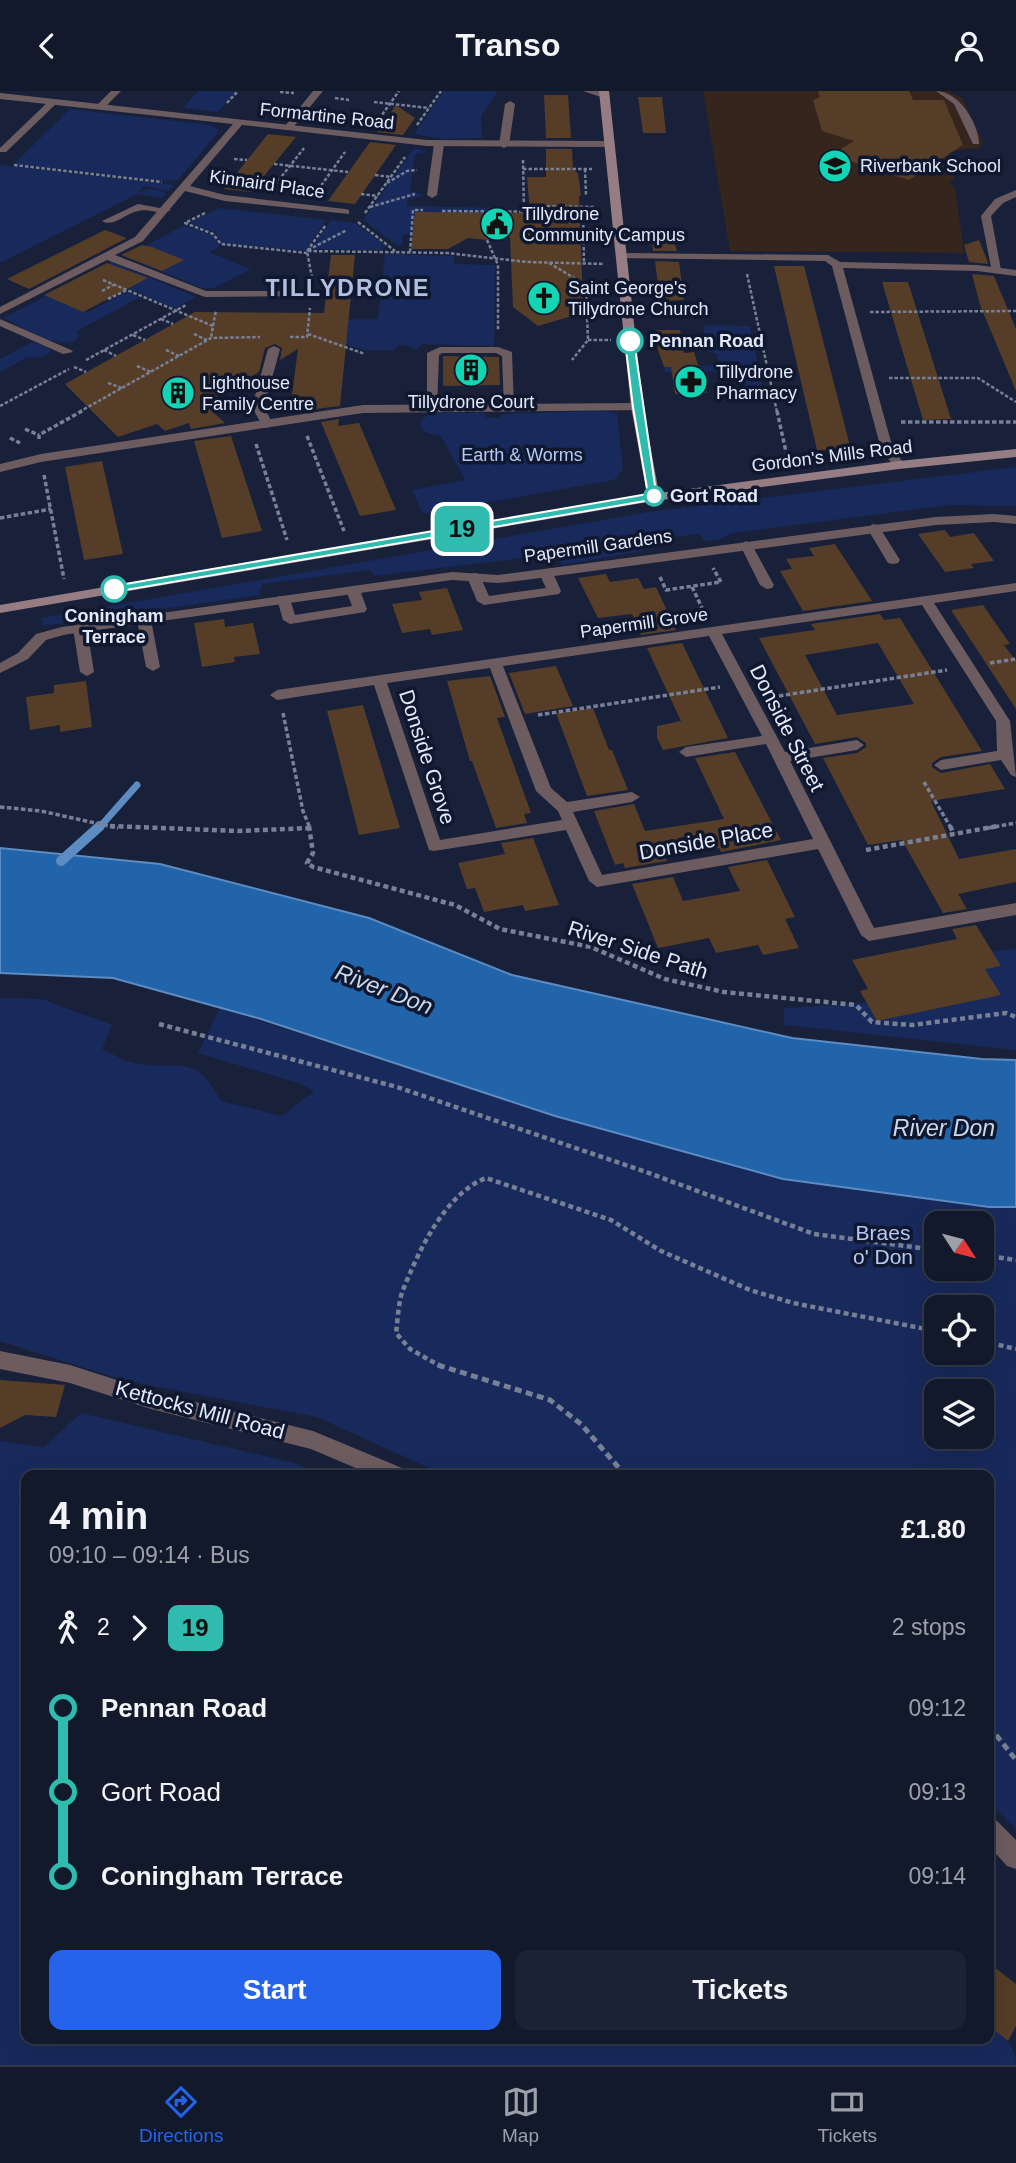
<!DOCTYPE html>
<meta charset="utf-8">
<style>
body{margin:0;font-family:Arial,sans-serif;background:#1b2233;color:#f1f3f6;height:100vh;display:flex;flex-direction:column;font-size:26px;white-space:nowrap}
*{box-sizing:border-box;margin:0}
p{font-size:23px;color:#9ca0a9}
.icon{flex:none;width:38px;height:38px;fill:none;stroke:currentColor;stroke-width:2;stroke-linecap:round;stroke-linejoin:round}
.map{position:relative;flex:1;overflow:hidden}
.side{position:absolute;left:21px;top:1379px;width:973px;height:574px;display:flex;flex-direction:column;background:#12192b;border-radius:14px;box-shadow:0 7px 28px #0002,0 0 0 2px #313847}
.side>*{flex:none}
.badge{padding:0 14px;border-radius:10px;font-size:24px;line-height:46px}
.needle{width:46px;rotate:126deg}
.fabs{position:absolute;left:924px;top:1120px;display:grid;gap:14px}
.fabs a{display:grid;place-items:center;width:70px;height:70px;border-radius:14px;background:#12192b;box-shadow:0 7px 28px #0002,0 0 0 2px #313847;font-size:35px}
.map>.badge{position:absolute;translate:-50% -50%;box-shadow:0 0 0 4px #fff}
.legs{display:flex;align-items:center;gap:10px;height:77px;padding:0 28px;font-size:23px}
.legs p{margin-inline-start:auto}
.summary{display:flex;align-items:center;justify-content:space-between;height:119px;padding:0 28px}
h1{font-size:38px;font-weight:800;line-height:52px}
.cta{display:flex;gap:14px;margin-top:auto;padding:14px 28px}
.cta a{flex:1;height:80px;border-radius:14px;background:#2563eb;color:#fff;font-size:28px;font-weight:800;line-height:80px;text-align:center}
.cta a+a{background:#1b2233;color:#f1f3f6}
ul{padding:0 28px;list-style:none}
li{display:flex;align-items:center;gap:24px;height:84px;font-size:26px}
li i{display:grid;place-items:center;width:10px;height:100%;margin:0 9px;background:currentColor}
li i::after{content:'';width:18px;height:18px;margin:-9px;border:5px solid;border-radius:50%;background:#12192b}
li p{margin-inline-start:auto}
li:first-child i{background:linear-gradient(#0000 50%,currentColor 0)}
li:last-child i{background:linear-gradient(currentColor 50%,#0000 0)}
header{display:flex;justify-content:space-between;align-items:center;height:91px;padding:0 28px;background:#12192b;font-size:32px;font-weight:800}
.tab-bar{display:flex;justify-content:space-around;align-items:center;height:98px;border-top:2px solid #313847;background:#12192b;font-size:19px;color:#9ca0a9}
.tab-bar a{display:grid;justify-items:center;gap:4px}
.tab-bar .current{color:#2563eb}
.map>svg:first-child{display:block}
</style>
<header><svg class="icon" aria-label="back" viewBox="0 0 24 24"><path d="M15 5l-7 7 7 7"/></svg>Transo<svg class="icon" aria-label="person" viewBox="0 0 24 24"><circle cx="12" cy="8" r="4"/><path d="M4 21q1-7 8-7t8 7"/></svg></header>
<div class="map">
<svg width="1016" height="1974" viewBox="0 0 1016 1974">
<rect width="100%" height="100%" fill="#182139"/>
<path fill="#36251d" d="M703 0H948L962 7 983 52 979 57 947 60 956 82 953 89 949 91 955 97 964 162 730 160Z"/>
<path fill="#18295c" fill-rule="evenodd" d="M198 0H236L218 21 183 17Z
M444 0H498L481 25 482 47 442 48 414 43Z
M70 18 211 34 219 40 178 89 163 90 14 73Z
M414 57 428 61 415 63 410 100 425 104 407 109V115L506 117 505 122 403 144 402 154H396L363 129Z
M0 74 159 92 174 94 168 100 144 95 138 101 150 98 167 102 162 107 137 103 0 172Z
M218 117 326 129 305 160 222 152 216 142 189 132Z
M331 129 355 132 386 155 381 159 311 158Z
M184 134 214 145 220 155 209 161 251 178 214 197H202L126 166Z
M385 163 454 165V173L495 174 494 255 423 253 416 259 410 255 399 254 394 259H364L310 241 312 229 378 228Z
M112 171 196 206 175 217 91 182Z
M87 184 56 209 86 222 127 201 140 206 77 240 79 247C58 261 24 236 3 227Z
M703 234 750 235 764 303H745L746 291 737 280 665 281 664 276 708 275 719 271 717 263 707 260Z
M32 251 48 256 51 261 39 267 28 266 0 281V268Z
M604 320 617 322 623 378 614 389 423 423 412 399 465 389 441 345 427 342 420 336 421 329 431 322H484L487 327H500L502 323Z
M1016 376V415L950 414 732 442 717 449 705 450 699 443 642 450 643 460 562 474 556 463 374 485 370 479 262 493 259 504 43 535 42 527 648 421Z
M1016 858V959L784 934V917L874 911 966 864Z
M0 907 42 908 112 934 102 958C113 963 126 971 138 973 182 979 195 962 221 1010L282 1025 314 1000 301 993 198 962 220 917 555 1025 989 1116H1016V1738L989 1711V1384H444L317 1326 126 1290 0 1250ZM936 1132H982V1178H936ZM936 1216H982V1262H936ZM936 1300H982V1346H936Z
M81 1322 294 1372 322 1384H26V1948H989V1935C1003 1946 1016 1954 1016 1974H0V1350L44 1356Z"/>
<path fill="#2264aa" stroke="#5c8cc2" stroke-width="2" d="M0 757 160 773 369 827 512 884 792 947 982 968 1016 969V1116H989L783 1088 555 1025 261 928 113 887 0 882Z"/>
<g fill="none" stroke-linecap="round" stroke-linejoin="round">
<path stroke="#5c8cc2" stroke-width="7" d="M99 737 137 694"/>
<path stroke="#5c8cc2" stroke-width="10" d="M61 770 100 735"/>
</g>
<path fill="#553d27" fill-rule="evenodd" d="M818 0H909L913 9H944L963 54 909 89 831 64 854 50 822 40 813 9 820 6Z
M544 4H568L571 47H546Z
M638 6H662L666 42H643Z
M396 14 415 27 403 44 377 41Z
M268 43 296 46 251 101 224 98Z
M370 51 396 54 355 113 328 110Z
M546 58H572L573 79 578 82 581 105H579L583 211 572 214 582 222 538 235 513 216 510 146 487 149 468 147 448 158H411L415 121 530 122 527 86H546Z
M105 139 127 147 29 198 7 188Z
M671 139 677 160H653L651 142Z
M979 149 987 169 988 173 969 171 964 154Z
M142 154 152 156 184 169 162 180 121 164Z
M331 164H355L340 315 316 318 313 311H291L298 258 280 269 282 257 275 253 265 257 259 281 204 313 225 332 191 338 189 332 165 340 157 333 118 346 65 293 195 221 324 222Z
M655 170 679 171 684 209 660 210Z
M107 172 148 187 83 221 44 204Z
M774 175H804L851 359H817Z
M972 183 994 185 1016 238V300L980 214Z
M882 191H908L951 328 923 329Z
M656 239H680L684 262 694 261 707 302 675 303 671 276H664L658 259Z
M443 265 499 266 500 294 443 295Z
M339 328 338 335 359 332 396 419 360 425 321 331Z
M231 345 262 440 222 447 194 350Z
M102 370 123 463 84 469 65 376Z
M945 439 950 446 974 442 994 470 971 473 974 477 945 481 918 443Z
M835 453 872 510 803 520 780 480 792 478 786 468 814 465 809 457Z
M606 483 610 491 638 487 644 498 656 496 676 539 641 544 632 523 598 527 578 487Z
M447 497 463 539 432 544 430 538 402 542 392 513 422 509 419 501Z
M983 514 1010 553 1004 554 1016 570V618L951 519Z
M880 523 884 529 900 527 982 660 941 666 932 672V676L941 682 990 673 1005 698 931 710 959 768 1016 758V791L958 803 967 818 943 822 902 749 868 754 823 667 857 662 866 656V652L857 646 815 653 759 547 815 539 811 533ZM878 552 914 613 837 624 805 564Z
M224 528 225 536 253 532 260 563 234 566 235 571 202 576 194 532Z
M682 552 728 647 663 659 657 647V635L681 630 647 557Z
M556 575 573 615 525 623 509 582Z
M490 585 505 626 497 627 531 722 524 723 527 732 496 737 472 670H470L447 590Z
M86 590 92 636 60 641V634L30 639 26 606 54 602V594Z
M363 614 400 737 359 744 327 620Z
M593 617 609 659H612L628 699 587 705 556 622Z
M735 661 781 749 721 761 719 757 665 766 667 770 625 777 623 772 615 774 594 720 634 713 645 740 724 728 695 667Z
M533 747 559 814 525 820 523 814 484 821 475 797 467 798 458 772 505 763 501 752Z
M767 769 795 826 785 828 799 857 763 864 758 854 716 862 709 847 658 857 632 793 673 786 683 810 740 800 728 776Z
M976 834 1001 875 985 878 1001 904 877 930 860 900 868 898 852 869 957 848 952 838Z
M0 1289 65 1294 56 1326 25 1324 0 1337Z
M989 1872 1016 1893V1935L1008 1950 989 1935Z"/>
<g fill="none" stroke-linecap="round" stroke-linejoin="round">
<path stroke="#788095" stroke-width="2.5" stroke-dasharray="3.5 2" stroke-linecap="butt" d="M280 1 294 2
M335 7 349 9
M374 11 429 17
M227 12 238 0
M379 28 399 0
M417 34 441 0
M234 68 247 69
M523 69 524 121
M274 73 348 81
M14 74 162 91
M523 78H592
M585 78 586 104
M375 84 391 86
M387 92 407 80 417 79
M275 94 304 57
M318 99 345 61
M361 103 378 105
M370 116 415 103
M442 120 583 121 584 172
M536 121V115L596 116
M205 122 185 132 213 143 221 153 307 162
M365 122 405 66
M358 131 395 160
M487 149 498 174V240
M308 159 347 139
M308 160 447 162 527 171 604 173
M410 161 413 119H423
M549 172 586 194 588 249 572 269
M747 183 777 321
M312 187 307 160 325 135
M103 189 213 235 211 247
M586 199 603 193
M102 200 113 194
M108 208 127 199
M870 221 1016 220
M161 228 173 233
M213 235 216 219
M194 243 207 249
M308 243 365 263
M133 244 145 249
M290 246H307L310 217
M588 249H611
M104 259 116 265
M166 259 179 265
M86 269 186 214
M137 275 151 281
M74 276 86 281
M889 287H978L1016 311
M108 292 122 297
M0 315 69 278
M79 321 211 247 260 246"/>
<path stroke="#788095" stroke-width="3.5" stroke-dasharray="4.5 2.5" stroke-linecap="butt" d="M777 320 788 370
M901 331H1016
M25 338 39 344
M307 345 344 440
M10 347 20 352
M39 348V344L82 320
M256 353 287 449
M44 384 64 488
M0 427 51 418
M660 486 666 499 721 491 713 477
M692 496 705 523
M990 572 1016 568
M772 606 947 579
M283 622 303 720 310 737
M538 624 720 596
M924 691 951 737
M0 716 41 720 118 737
M988 737 1016 732"/>
<path stroke="#788095" stroke-width="4.5" stroke-dasharray="5 3.5" stroke-linecap="butt" d="M110 735 238 740 310 737
M309 735 313 762 307 772 313 776 455 814 500 838 591 856 665 888 724 901 856 914 872 931 912 934 1006 922 1016 926
M950 735 954 743
M866 759 998 735
M159 933 397 996 646 1081 814 1143 936 1159
M982 1164 1016 1169
M982 1250 1016 1258
M442 1276 410 1258 396 1242C398 1228 398 1212 403 1199 419 1159 445 1103 486 1087L611 1129 661 1160 750 1199 793 1212 936 1240"/>
<path stroke="#788095" stroke-width="5" stroke-dasharray="7 4.5" stroke-linecap="butt" d="M438 1274 550 1309 581 1333 625 1384
M989 1635 1016 1669"/>
<path fill="#6c5c60" fill-rule="evenodd" d="M111 0H121L103 18H97V14Z
M313 0H323L291 39H285V35Z
M936 0C959 0 979 33 979 53H973L954 13Z
M50 9 58 11 6 61H0V57Z
M510 10 515 13 509 54 504 57 499 54 505 13Z
M439 50 444 53 437 104 432 107 427 104 434 53Z
M1016 99V106L1003 112 991 125 1001 179 992 181 981 125 995 108Z
M138 113 171 119C161 125 149 117 138 120 126 122 113 137 102 130Z
M0 228 71 259 73 261 63 263 0 235Z
M274 255 280 258 264 316 273 333 267 337 263 336 252 316 268 258Z
M440 256H498L512 261 514 319 504 316 502 265 496 262H442L439 264 437 317 427 320V262Z
M873 433 878 434 900 469 898 472 893 473 888 472 867 437Z
M746 450 752 454 774 494 772 497 767 498 760 494 740 454Z
M546 478 553 482 561 500 559 503 484 514 477 510 467 486 474 482 479 483 489 505 546 497 539 482Z
M353 495 360 499 367 518 365 521 290 533 283 529 277 508 279 505H289L295 524 352 515 346 499Z
M144 525 151 529 160 576 153 580 146 576 137 529Z
M80 533 87 537 94 581 87 585 80 581 73 537Z
M62 536 67 537V543L46 549 28 568 0 582V572L18 562 36 543Z"/>
<path fill="#6c5c60" fill-rule="evenodd" d="M583 0H599L609 4 604 7Z
M0 2 427 49 610 50 615 53 610 56 427 55 242 34 190 95 225 104 345 118 349 119V123L225 110 185 100 143 150 115 164 206 200H304L309 203 308 205 205 206 107 169 0 223V216L135 146 233 33 0 8Z
M622 162 828 164 840 171 977 174 1016 179V185L977 180 843 177 893 358 905 374 899 378 895 377 881 358 832 175 825 170 618 167V163Z
M637 312 643 316 641 319 363 322 41 371 0 381V373L41 363 363 314Z
M994 423 1016 425V433L994 431 936 434 525 489 498 492 452 489 62 544 55 540 62 536 452 481 498 484 936 426Z
M1016 492V500L934 512 1010 630 1016 686 1011 684 1001 669 941 679 934 674 941 669 997 660 996 630 922 514 722 543 785 661 857 649 864 654 857 659 790 670 874 837 1016 812V824L869 850 861 844 818 758 597 796 589 790 566 739 434 760 429 759 374 594 277 609 270 604 277 599ZM709 545 762 645 686 656 679 661 686 666 766 653 813 748 602 784 573 721 632 711 640 706 632 701 567 711 551 697 503 575ZM490 577 536 700 558 720 562 729 440 749 387 592Z
M0 1260 70 1274 151 1300 313 1340 402 1377 405 1384H372L311 1358 151 1318 70 1292 0 1278Z
M989 1726 997 1730 1016 1749V1778L1007 1775 989 1755Z"/>
<path fill="#967d83" fill-rule="evenodd" d="M599 0H609L643 316 659 402 899 370 1016 358V366L899 378 654 410 0 522V514L647 403 631 316Z"/>
</g>
<path fill="#2fbbad" stroke="#fff" stroke-width="2" d="M630 247 634 250 657 408 114 501 109 498 114 495 648 403 633 316 625 250Z"/>
<defs>
<symbol id="school-disc" viewBox="-11 -11 22 22"><circle r="9.5" fill="#13d5b3" stroke="#0f182f"/><path d="M0-5L7-2L0 1L-7-2ZM-4 1L0 2.5L4 1V4Q0 6-4 4Z" fill="#111"/></symbol>
<symbol id="civic-disc" viewBox="-11 -11 22 22"><circle r="9.5" fill="#13d5b3" stroke="#0f182f"/><path d="M-.6-6.5H3V-4.5H.6V-3L4-1V1h2V6H-6V1h2V-1L-.6-3ZM-1.2 2.5V6h2.4V2.5Z" fill="#111"/></symbol>
<symbol id="church-disc" viewBox="-11 -11 22 22"><circle r="9.5" fill="#13d5b3" stroke="#0f182f"/><path d="M-1.2-6h2.4v3.5h3.3v2.4h-3.3V6h-2.4V-.1h-3.3v-2.4h3.3Z" fill="#111"/></symbol>
<symbol id="building-disc" viewBox="-11 -11 22 22"><circle r="9.5" fill="#13d5b3" stroke="#0f182f"/><path d="M-4-6H4V6H1V3H-1V6H-4ZM-2.5-4.3h1.7v1.8h-1.7ZM.8-4.3h1.7v1.8H.8ZM-2.5-1h1.7V.8h-1.7ZM.8-1h1.7V.8H.8Z" fill="#111"/></symbol>
<symbol id="pharmacy-disc" viewBox="-11 -11 22 22"><circle r="9.5" fill="#13d5b3" stroke="#0f182f"/><path d="M-2-6h4v4h4v4h-4v4h-4v-4h-4v-4h4Z" fill="#111"/></symbol>
</defs>
<g fill-rule="evenodd">
<use href="#school-disc" x="816" y="56" width="38" height="38"/>
<use href="#civic-disc" x="478" y="114" width="38" height="38"/>
<use href="#church-disc" x="525" y="188" width="38" height="38"/>
<use href="#building-disc" x="452" y="260" width="38" height="38"/>
<use href="#pharmacy-disc" x="672" y="272" width="38" height="38"/>
<use href="#building-disc" x="159" y="283" width="38" height="38"/>
</g>
<g fill="#fff" stroke="#2fbbad" stroke-width="3.5">
<circle cx="630" cy="250" r="12"/>
<circle cx="654" cy="405" r="9"/>
<circle cx="114" cy="498" r="12"/>
</g>
<g text-anchor="middle" stroke-width="7" stroke-linejoin="round" paint-order="stroke">
<g font-size="18" fill="#e3eafb" stroke="#0f182f">
<text transform="translate(327 25) rotate(6)" y="6">Formartine Road</text>
<text transform="translate(267 93) rotate(8)" y="6">Kinnaird Place</text>
<text transform="translate(832 365) rotate(-7)" y="6">Gordon's Mills Road</text>
<text transform="translate(598 455) rotate(-8)" y="6">Papermill Gardens</text>
<text transform="translate(644 532) rotate(-8)" y="6">Papermill Grove</text>
</g>
<g font-size="18" fill="#e3eafb" stroke="#0f182f" text-anchor="start">
<text x="860" y="81">Riverbank School</text>
<text x="522" y="129">Tillydrone<tspan x="522" dy="21">Community Campus</tspan></text>
<text x="568" y="203">Saint George's<tspan x="568" dy="21">Tillydrone Church</tspan></text>
<text x="716" y="287">Tillydrone<tspan x="716" dy="21">Pharmacy</tspan></text>
<text x="202" y="298">Lighthouse<tspan x="202" dy="21">Family Centre</tspan></text>
<text x="471" y="317" text-anchor="middle">Tillydrone Court</text>
</g>
<g font-size="18" font-weight="bold" fill="#e3eafb" stroke="#0f182f" text-anchor="start">
<text x="649" y="256">Pennan Road</text>
<text x="670" y="411">Gort Road</text>
<text x="114" y="531" text-anchor="middle">Coningham<tspan x="114" dy="21">Terrace</tspan></text>
</g>
<g font-size="18" fill="#b7caf5" stroke="#0f182f">
<text x="522" y="370">Earth &amp; Worms</text>
</g>
<g font-size="21" fill="#e3eafb" stroke="#0f182f">
<text transform="translate(787 637) rotate(63)" y="7">Donside Street</text>
<text transform="translate(427 666) rotate(72)" y="7">Donside Grove</text>
<text transform="translate(706 750) rotate(-10)" y="7">Donside Place</text>
<text transform="translate(638 859) rotate(18)" y="7">River Side Path</text>
<text transform="translate(200 1319) rotate(15)" y="7">Kettocks Mill Road</text>
</g>
<g font-size="21" fill="#b7caf5" stroke="#0f182f">
<text x="883" y="1149">Braes<tspan x="883" dy="24">o' Don</tspan></text>
</g>
<g font-size="23" font-weight="bold" letter-spacing="2" fill="#b2c0df" stroke="#0f182f">
<text x="348" y="205">TILLYDRONE</text>
</g>
<g font-size="23" font-style="italic" fill="#cadaed" stroke="#0f182f">
<text transform="translate(384 898) rotate(21)" y="8">River Don</text>
<text x="944" y="1045">River Don</text>
</g>
</g>
</svg>
<div class="fabs">
<a><svg class="needle" viewBox="-14 -14 28 28"><path d="M0-13l5 13h-10z" fill="#e53935"/><path d="M0 13l5-13h-10z" fill="#9ca0a9"/></svg></a>
<a><svg class="icon" aria-label="locate" viewBox="0 0 24 24"><circle cx="12" cy="12" r="6"/><path d="M12 2v4M12 18v4M2 12h4M18 12h4"/></svg></a>
<a><svg class="icon" aria-label="layers" viewBox="0 0 24 24"><path d="M12 4l9 5-9 5-9-5zM3 14l9 5 9-5"/></svg></a>
</div>
<b class="badge" style="left:462px;top:438px;background:#2fbbad;color:#111">19</b>
<section class="side">
<div class="summary"><div><h1>4 min</h1><p>09:10 – 09:14 · Bus</p></div><b>£1.80</b></div>
<div class="legs"><svg class="icon" aria-label="walk" viewBox="0 0 24 24"><circle cx="13" cy="4" r="2"/><path d="M13 8l-2 6 4 7M11 14l-3 7M7 12l3-4h3l4 4"/></svg>2<svg class="icon" aria-label="forward" viewBox="0 0 24 24"><path d="M9 5l7 7-7 7"/></svg><b class="badge" style="background:#2fbbad;color:#111">19</b><p>2 stops</p></div>
<ul>
<li><i style="color:#2fbbad"></i><b>Pennan Road</b><p>09:12</p></li>
<li><i style="color:#2fbbad"></i><span>Gort Road</span><p>09:13</p></li>
<li><i style="color:#2fbbad"></i><b>Coningham Terrace</b><p>09:14</p></li>
</ul>
<div class="cta"><a>Start</a><a>Tickets</a></div>
</section>
</div>
<nav class="tab-bar">
<a class="current"><svg class="icon" aria-label="directions" viewBox="0 0 24 24"><path d="M12 3l9 9-9 9-9-9zM9 14v-3h6M13 9l2 2-2 2"/></svg>Directions</a>
<a><svg class="icon" aria-label="map" viewBox="0 0 24 24"><path d="M3 6l6-2 6 2 6-2v14l-6 2-6-2-6 2zM9 4v14M15 6v14"/></svg>Map</a>
<a><svg class="icon" aria-label="tickets" viewBox="0 0 24 24"><path d="M3 7h18v10H3zM15 7v10"/></svg>Tickets</a>
</nav>
